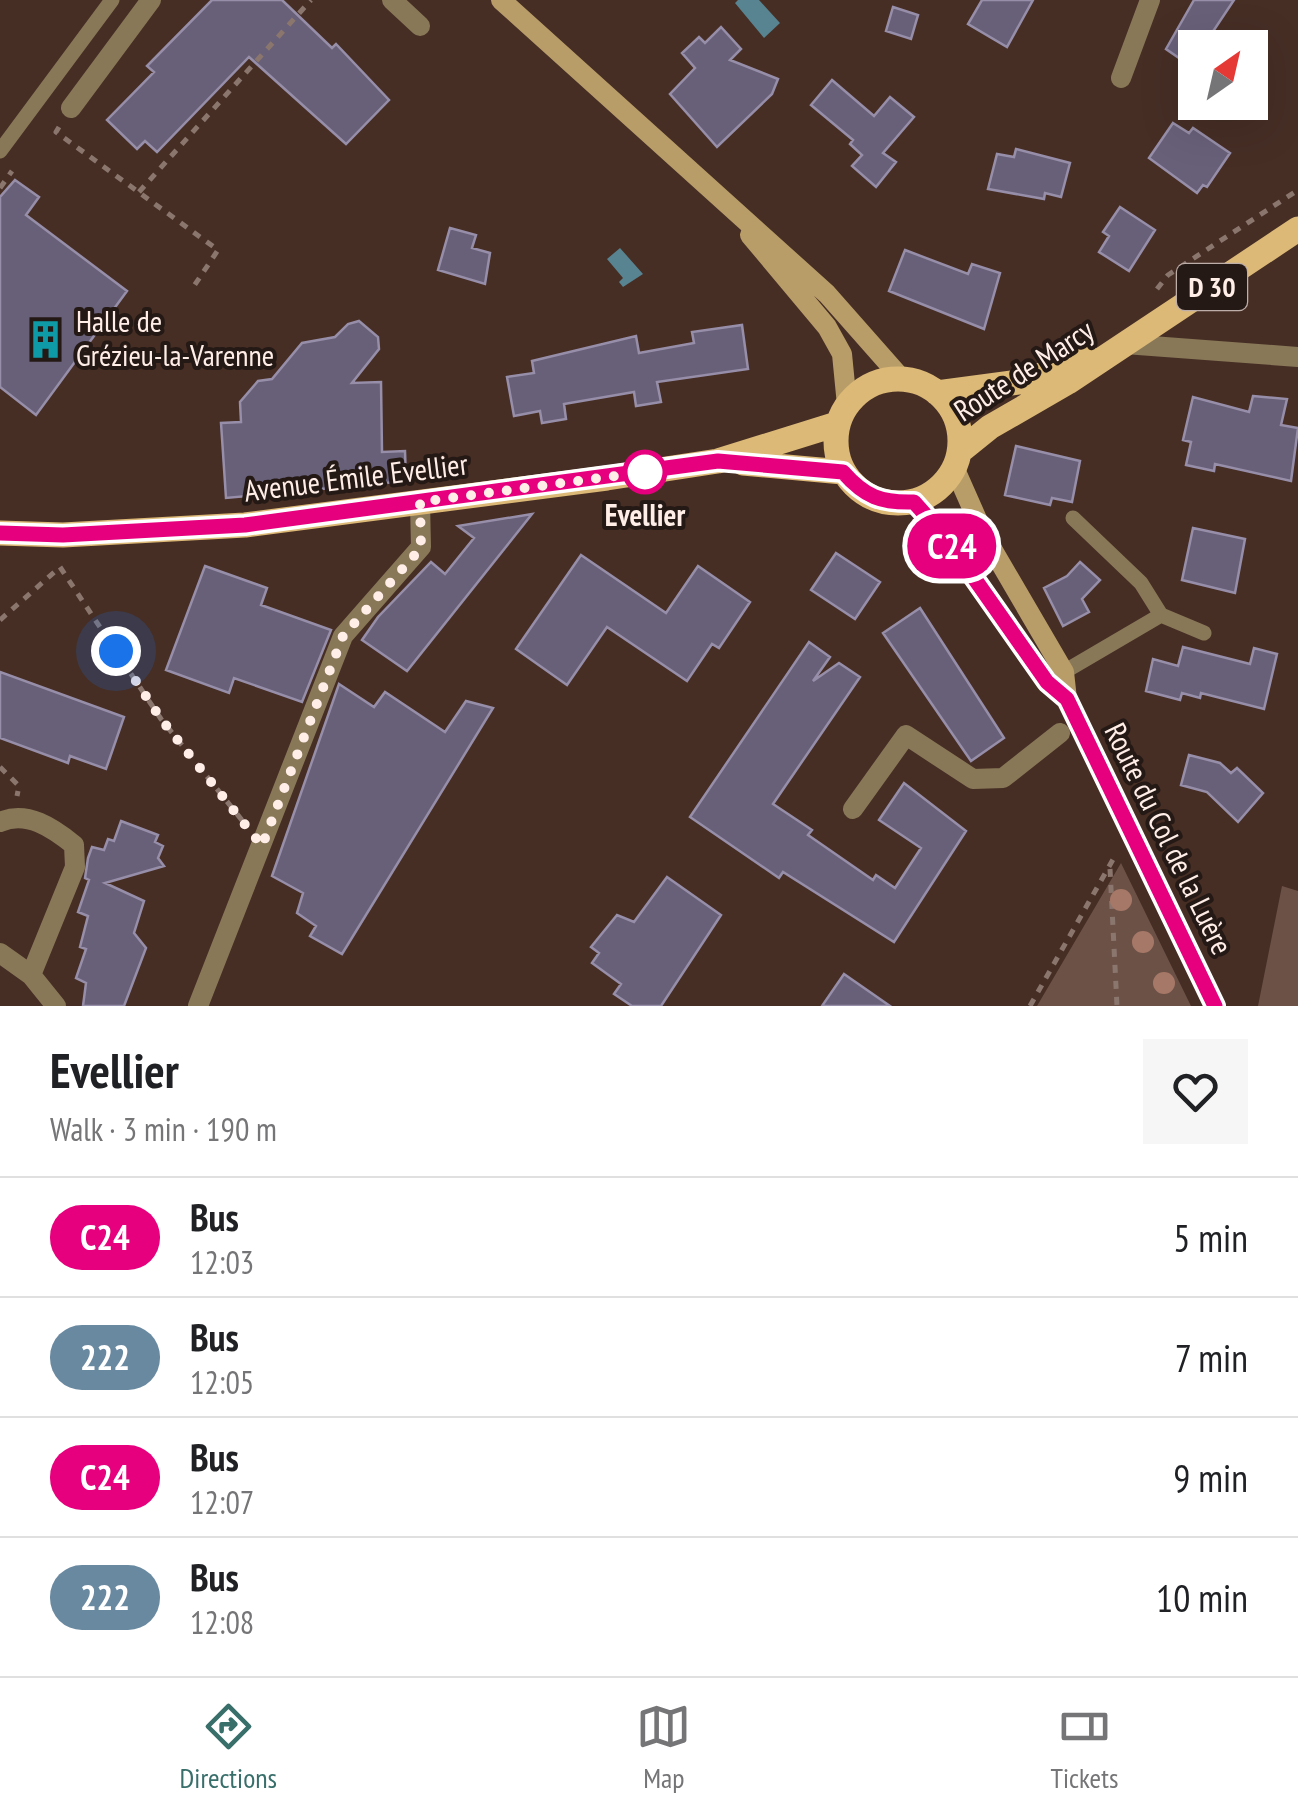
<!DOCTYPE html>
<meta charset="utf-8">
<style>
body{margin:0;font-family:"PT Sans Narrow",sans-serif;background:#f6f6f6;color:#202124;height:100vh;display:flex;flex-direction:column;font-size:38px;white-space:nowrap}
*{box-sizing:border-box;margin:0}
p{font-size:32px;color:#757577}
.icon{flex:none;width:55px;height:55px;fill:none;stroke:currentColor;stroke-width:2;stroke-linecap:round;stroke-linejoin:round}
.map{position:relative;height:1006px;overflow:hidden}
.sheet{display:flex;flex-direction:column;background:#fff;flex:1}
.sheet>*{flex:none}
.badge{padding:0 20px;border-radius:32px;font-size:35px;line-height:65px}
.needle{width:65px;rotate:34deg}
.tools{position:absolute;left:1178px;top:30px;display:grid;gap:20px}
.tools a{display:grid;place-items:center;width:90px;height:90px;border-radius:0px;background:#fff;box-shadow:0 10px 40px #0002;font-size:50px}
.you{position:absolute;width:50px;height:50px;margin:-25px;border:8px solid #fff;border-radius:50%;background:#1a73e8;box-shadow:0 0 0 15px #1a73e833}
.map>.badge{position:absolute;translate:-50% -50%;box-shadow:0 0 0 5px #fff}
.round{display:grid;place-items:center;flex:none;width:105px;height:105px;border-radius:0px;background:#f6f6f6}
.overview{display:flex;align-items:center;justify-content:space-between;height:170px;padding:0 50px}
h1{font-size:48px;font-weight:600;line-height:75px}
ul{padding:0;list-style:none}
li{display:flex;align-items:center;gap:30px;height:120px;padding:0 50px;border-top:2px solid #e0e0e0}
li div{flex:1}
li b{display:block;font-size:38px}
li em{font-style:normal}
li .badge{min-width:110px;font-weight:700;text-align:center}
.menu{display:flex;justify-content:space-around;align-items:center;height:140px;border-top:2px solid #e0e0e0;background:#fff;font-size:28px;color:#757577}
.menu a{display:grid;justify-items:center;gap:5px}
.menu .on{color:#396f6b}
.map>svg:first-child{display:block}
</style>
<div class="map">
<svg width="1298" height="1006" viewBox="0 0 1298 1006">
<rect width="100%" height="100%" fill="#462e25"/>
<path fill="#6c5147" d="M1121 863 1191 1006H1037Z
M1282 886 1298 891V1006H1258Z"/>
<path fill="#588390" d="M738 0H759L780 23 764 38 735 3Z
M620 248 643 274 623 287 619 282 623 278 607 259Z"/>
<path fill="#686079" stroke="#978ea9" stroke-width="2.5" d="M212 0H282L332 48 336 44 389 100 346 144 249 57 157 152 145 141 137 149 107 120 154 72 147 66Z
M982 0H1033L1007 47 968 24Z
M1194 0H1234L1202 48H1195V69L1166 49Z
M893 7 918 15 911 39 886 31Z
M721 27 741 49 730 60 778 79 772 94 717 147 670 94 695 68 682 53 699 37 705 43Z
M832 80 874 116 890 97 914 117 883 153 896 162 876 187 852 166 862 155 850 144 853 140 811 105Z
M1173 123 1189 133 1193 128 1230 153 1207 187 1203 185 1197 193 1149 158Z
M1016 149 1070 163 1061 197 1045 193 1044 199 988 189 997 154 1014 157Z
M15 180 39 197 26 215 127 291 36 415 0 387V197Z
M1120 207 1155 230 1129 271 1099 252 1109 236 1103 232Z
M450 228 476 235 472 248 490 253 485 284 438 270Z
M905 250 968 274 972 264 1000 273 984 329 889 291Z
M359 321 378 337 379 349 352 383 381 382 382 452 405 451 406 481 226 498 221 423 241 422 240 402 258 381 272 379 302 343 335 337 348 324Z
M742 325 748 369 657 382 661 402 636 406 634 392 564 404 566 419 542 423 540 411 514 416 507 377 534 373 532 361 636 336 639 353 694 343 692 332Z
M1253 396 1287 399 1281 425 1298 428 1291 481 1215 464 1214 471 1186 465 1191 442 1183 440 1193 397 1249 412Z
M1016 446 1080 461 1072 502 1052 498 1050 505 1005 495Z
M532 514 407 671 362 640 378 617 431 562 445 574 474 538 458 526Z
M1193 528 1245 539 1235 593 1182 580Z
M836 553 880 582 855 619 811 590Z
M581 555 666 613 698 566 750 602 719 648 712 644 687 681 607 627 567 685 516 649Z
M1080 562 1100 580 1082 599 1089 612 1063 626 1044 588 1067 576Z
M205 566 267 588 261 605 331 630 302 702 234 678 229 693 166 670Z
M920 608 1004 738 971 761 883 633Z
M809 642 830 657 813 681 839 663 860 677 773 804 812 830 808 835 873 880 876 875 895 888 921 848 879 820 904 783 966 831 894 942 783 872 779 878 690 817Z
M1183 647 1250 664 1254 648 1277 654 1264 709 1201 693 1200 698 1182 693 1180 700 1146 691 1153 659 1178 666Z
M0 672 124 717 106 769 70 756 68 763 0 738Z
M339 684 374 707 385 692 445 732 466 701 493 708 342 954 310 936 316 926 297 913 303 893 272 876Z
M1189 755 1220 763 1231 773 1237 768 1263 793 1238 822 1207 792 1181 785Z
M121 821 158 835 155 842 163 846 158 858 164 866 105 883 144 901 134 933 146 948 124 1006H83L86 983 76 978 86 949 80 947 88 916 78 912 89 880 85 878 88 858 92 847 104 850 108 839 114 841Z
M667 877 721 915 661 1006H632L614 994 621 984 592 963 599 953 591 947 617 915 634 922Z
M844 974 890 1006H822Z"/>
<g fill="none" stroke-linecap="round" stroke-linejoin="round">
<path stroke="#8b766e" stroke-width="5" stroke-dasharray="8 8" stroke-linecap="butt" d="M59 127 56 132 218 250 192 289
M0 188 12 171
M139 192 311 0
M1157 289 1168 275 1298 190
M60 567 161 719 245 824
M0 620 59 568
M0 767 19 786 17 796
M1110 869 1117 1006
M1030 1006 1115 856"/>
<path stroke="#897858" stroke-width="15" d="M0 151 112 0
M1073 518 1141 583 1161 615 1204 633
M1057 676 1161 615"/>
<path stroke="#897858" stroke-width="20" d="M392 0 420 26
M1121 78 1150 0
M71 108 151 0
M1125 344 1298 357
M853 809 906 735 973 779 1003 778 1060 733
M0 822C27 810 53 828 74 845L75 867 31 975
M0 953 31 975 56 1006
M198 1006 343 636 421 547 420 502"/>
<path stroke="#b89d69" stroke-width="20" d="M501 0 827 294 902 379
M750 235 827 327 842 354 847 405
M954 467 984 535 1064 672 1067 699 1215 1006
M914 502 947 538 1047 682 1067 699"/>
<path stroke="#dcb976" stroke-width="25" d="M836 441a62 62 0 1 1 124 0a62 62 0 1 1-124 0Z
M937 393 1026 381 1087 357
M959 452 990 427 1068 382 1298 229
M743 463 843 472
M0 533 63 535 245 525 607 478 718 461 837 424"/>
</g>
<g fill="#a67868">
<circle cx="1121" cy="900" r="11"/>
<circle cx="1143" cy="942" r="11"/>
<circle cx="1164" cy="983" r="11"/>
</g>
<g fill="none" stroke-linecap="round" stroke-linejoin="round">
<defs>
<path id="line" d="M0 533 63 535 245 525 718 461 843 472C865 497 881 503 914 502L946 538 1047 682 1067 699 1215 1006"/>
</defs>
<use href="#line" stroke="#fff" stroke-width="22"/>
<use href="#line" stroke="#e6007e" stroke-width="15"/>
<path stroke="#ffeee8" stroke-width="10" stroke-dasharray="0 18" d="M116 651 161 719 262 846 343 636 421 548 420 502 645 472"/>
</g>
<defs>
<symbol id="building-bare" viewBox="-9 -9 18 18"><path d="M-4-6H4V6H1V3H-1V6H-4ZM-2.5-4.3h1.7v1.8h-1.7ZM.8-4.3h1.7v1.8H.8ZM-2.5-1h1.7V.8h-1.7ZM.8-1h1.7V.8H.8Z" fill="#0f9aa8" stroke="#251915" stroke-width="2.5" paint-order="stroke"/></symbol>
</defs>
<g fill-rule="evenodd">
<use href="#building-bare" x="18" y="312" width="55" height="55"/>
</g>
<circle fill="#fff" stroke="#e6007e" stroke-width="5" cx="645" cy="472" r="20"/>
<g text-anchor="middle" stroke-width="8" stroke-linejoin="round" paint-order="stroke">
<rect fill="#251915" stroke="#beaea9" stroke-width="2.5" x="1177" y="264" width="70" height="46" rx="8"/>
<g font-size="28" font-weight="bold" fill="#ffeee8">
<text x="1212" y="297">D 30</text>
</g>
<g font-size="30" fill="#ffeee8" stroke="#251915" text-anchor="start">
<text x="76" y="332">Halle de<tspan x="76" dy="34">Grézieu-la-Varenne</tspan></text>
</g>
<g font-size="30" fill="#ffeee8" stroke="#251915">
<text transform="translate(1024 371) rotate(-33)" y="10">Route de Marcy</text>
<text transform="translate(356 478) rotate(-7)" y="10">Avenue Émile Evellier</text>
<text transform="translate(1168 839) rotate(64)" y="10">Route du Col de la Luère</text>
</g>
<g font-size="30" font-weight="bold" fill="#ffeee8" stroke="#251915">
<text x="645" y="526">Evellier</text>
</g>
</g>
</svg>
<div class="tools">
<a><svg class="needle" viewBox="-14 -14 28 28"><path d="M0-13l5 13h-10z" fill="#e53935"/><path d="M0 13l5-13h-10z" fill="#757577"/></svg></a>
</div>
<div class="you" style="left:116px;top:651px"></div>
<b class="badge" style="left:952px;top:546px;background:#e6007e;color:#fff">C24</b>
</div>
<section class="sheet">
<div class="overview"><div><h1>Evellier</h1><p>Walk · 3 min · 190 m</p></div><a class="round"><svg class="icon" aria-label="heart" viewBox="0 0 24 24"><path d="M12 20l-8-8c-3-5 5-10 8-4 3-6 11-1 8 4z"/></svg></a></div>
<ul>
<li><span class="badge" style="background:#e6007e;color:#fff">C24</span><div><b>Bus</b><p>12:03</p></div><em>5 min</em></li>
<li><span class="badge" style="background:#6989a0;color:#fff">222</span><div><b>Bus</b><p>12:05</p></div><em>7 min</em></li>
<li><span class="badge" style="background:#e6007e;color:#fff">C24</span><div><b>Bus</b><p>12:07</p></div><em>9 min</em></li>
<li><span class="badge" style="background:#6989a0;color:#fff">222</span><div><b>Bus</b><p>12:08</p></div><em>10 min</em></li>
</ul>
</section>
<nav class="menu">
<a class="on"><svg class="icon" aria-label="directions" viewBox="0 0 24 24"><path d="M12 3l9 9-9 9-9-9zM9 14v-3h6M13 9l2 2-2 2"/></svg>Directions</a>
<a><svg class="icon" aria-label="map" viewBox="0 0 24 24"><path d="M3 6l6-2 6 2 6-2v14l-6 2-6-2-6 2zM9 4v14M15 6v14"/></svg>Map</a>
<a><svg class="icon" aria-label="tickets" viewBox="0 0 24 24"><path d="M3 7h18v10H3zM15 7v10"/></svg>Tickets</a>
</nav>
